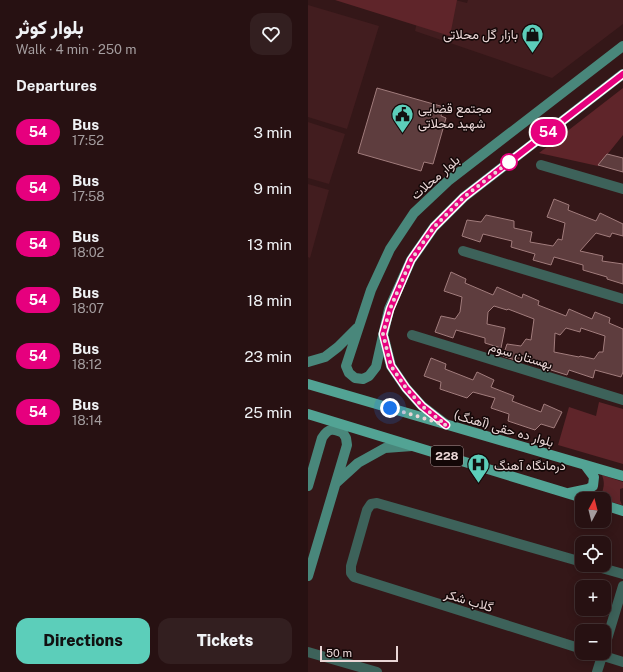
<!DOCTYPE html>
<meta charset="utf-8">
<style>
body{margin:0;font-family:"Public Sans",Vazirmatn,sans-serif;background:#331f20;color:#f1f3f6;height:100vh;display:flex;flex-direction:column;font-size:15px;white-space:nowrap}
*{box-sizing:border-box;margin:0}
p{font-size:13px;color:#a49d9f}
.icon{flex:none;width:22px;height:22px;fill:none;stroke:currentColor;stroke-width:2;stroke-linecap:round;stroke-linejoin:round}
.map{position:relative;flex:1;overflow:hidden}
.sheet{display:flex;flex-direction:column;background:#271112;width:308px}
.sheet>*{flex:none}
.badge{padding:0 8px;border-radius:13px;font-size:14px;line-height:26px}
.needle{width:26px;rotate:7deg}
.fabs{position:absolute;left:267px;top:492px;display:grid;gap:8px}
.fabs a{display:grid;place-items:center;width:36px;height:36px;border-radius:8px;background:#271112;box-shadow:0 2px 10px #0003,0 0 0 1px #433132;font-size:20px}
.scale{position:absolute;left:12px;bottom:10px;width:78px;box-sizing:border-box;padding-left:4px;border:2px solid #ead6d6;border-top:0;font-size:11px;line-height:14px;white-space:nowrap;color:#ead6d6;-webkit-text-stroke:3px #130707;paint-order:stroke}
.you{position:absolute;width:20px;height:20px;margin:-10px;border:3px solid #fff;border-radius:50%;background:#1a73e8;box-shadow:0 0 0 6px #1a73e833}
.map>.badge{position:absolute;translate:-50% -50%;box-shadow:0 0 0 2px #fff}
h2{padding:0 16px;font-size:15px;line-height:36px}
.round{display:grid;place-items:center;flex:none;width:42px;height:42px;border-radius:12px;background:#331f20}
.overview{display:flex;align-items:center;justify-content:space-between;height:68px;padding:0 16px}
h1{font-size:19px;font-weight:800;line-height:30px}
.cta{display:flex;gap:8px;margin-top:auto;padding:8px 16px}
.cta a{flex:1;height:46px;border-radius:12px;background:#5cceba;color:#111;font-size:16px;font-weight:800;line-height:46px;text-align:center}
.cta a+a{background:#331f20;color:#f1f3f6}
ul{padding:0;list-style:none}
li{display:flex;align-items:center;gap:12px;height:56px;padding:0 16px}
li div{flex:1}
li b{display:block;font-size:15px}
li em{font-style:normal}
li .badge{min-width:44px;font-weight:700;text-align:center}
main{display:flex;flex:1;min-height:0}
.map>svg:first-child{display:block}
</style>
<main>
<section class="sheet">
<div class="overview"><div><h1>بلوار کوثر</h1><p>Walk · 4 min · 250 m</p></div><a class="round"><svg class="icon" aria-label="heart" viewBox="0 0 24 24"><path d="M12 20l-8-8c-3-5 5-10 8-4 3-6 11-1 8 4z"/></svg></a></div>
<h2>Departures</h2>
<ul>
<li><span class="badge" style="background:#e6007e;color:#fff">54</span><div><b>Bus</b><p>17:52</p></div><em>3 min</em></li>
<li><span class="badge" style="background:#e6007e;color:#fff">54</span><div><b>Bus</b><p>17:58</p></div><em>9 min</em></li>
<li><span class="badge" style="background:#e6007e;color:#fff">54</span><div><b>Bus</b><p>18:02</p></div><em>13 min</em></li>
<li><span class="badge" style="background:#e6007e;color:#fff">54</span><div><b>Bus</b><p>18:07</p></div><em>18 min</em></li>
<li><span class="badge" style="background:#e6007e;color:#fff">54</span><div><b>Bus</b><p>18:12</p></div><em>23 min</em></li>
<li><span class="badge" style="background:#e6007e;color:#fff">54</span><div><b>Bus</b><p>18:14</p></div><em>25 min</em></li>
</ul>
<div class="cta"><a>Directions</a><a>Tickets</a></div>
</section>
<div class="map">
<svg width="315" height="672" viewBox="0 0 315 672">
<rect width="100%" height="100%" fill="#341718"/>
<path fill="#421d1f" d="M114 0H147L159 3 160 0H315V24L244 78 107 31Z
M0 5 71 26 39 129 0 117Z
M0 122 37 134 21 184 0 178Z
M0 184 21 190 2 258 0 257Z"/>
<path fill="#5f252a" d="M27 0H149L142 36Z
M315 88V135L290 166 231 153Z
M291 402 315 409V464L250 445 261 407 288 416Z
M294 475 315 482V488L312 489V500L314 505 286 497 293 496C296 487 297 483 294 475Z"/>
<path fill="#5e3d3e" stroke="#a17c7c" fill-rule="evenodd" d="M69 88 136 107 133 116 138 118 125 164 116 162 113 171 50 153Z
M299 154 315 158V172L290 165Z
M246 199 261 205 260 210 288 221 292 213 315 224V236L304 233 302 237 288 233 272 251 295 256 294 261 315 264V284L299 279V277L275 270V265L246 257 243 265 225 260 227 254 203 247 204 241 175 234 172 242 154 236 159 220 173 222 178 215 206 221V228L224 232 222 242 245 246 250 239 254 240 257 223 239 217Z
M143 272 158 279 157 283 185 295 189 287 214 298 215 294 231 301 230 305 258 316 261 309 284 319 287 312 302 318 301 323 315 329V372L313 377 287 370 285 378 261 370 259 375 243 370 244 365 215 357 213 362 195 356 199 344 213 346 218 339 223 340 226 319 200 309 199 310 186 306 180 312 179 324 197 328 193 348 177 343V338L148 330 145 338 127 332 133 316 147 319 152 312 154 297 136 291ZM258 328 272 332 273 328 297 336 295 352H291L286 359 272 356 271 357 246 352 247 333 252 335Z
M123 358 138 364 137 369 165 380 169 372 186 380 183 387 206 396 204 401 233 412 236 404 254 412 246 428 233 424 227 430 200 421 201 414 183 408 187 398 165 392 159 398 132 389 133 382 116 376Z"/>
<g fill="none" stroke-linecap="round" stroke-linejoin="round">
<path stroke="#3d625a" stroke-width="10" d="M233 165 315 189
M155 251 315 299
M104 335 315 400
M274 562 69 503 63 504 59 510 43 566V573L46 577 274 649
M283 565 315 574
M296 649 315 586
M0 652 69 672
M286 653 315 662
M289 672 295 653"/>
<path stroke="#49877b" stroke-width="10" d="M315 46 140 181 106 213 82 249 63 290 38 366 41 373 47 378 55 379 61 376 68 367 81 309 103 260 126 227 156 197 315 74
M76 338 83 366 98 388 114 406 136 423
M0 362 17 357 30 347 49 328
M28 483 50 463 77 448 104 446
M0 486 14 438C20 428 25 428 35 433L38 438 39 445 0 576"/>
<path stroke="#52a394" stroke-width="10" d="M0 384 315 476
M0 414 278 499
M261 493 280 489 285 486 286 477 277 465
M296 505 315 511"/>
</g>
<g fill="none" stroke-linecap="round" stroke-linejoin="round">
<defs>
<path id="line" d="M138 425 114 406 98 388 83 366 75 334 82 309 103 260 126 227 156 197 315 74"/>
</defs>
<use href="#line" stroke="#fff" stroke-width="9"/>
<use href="#line" stroke="#e6007e" stroke-width="6"/>
<path stroke="#ead6d6" stroke-width="4" stroke-dasharray="0 7.2" d="M82 408 138 425 114 406 98 388 83 366 75 334 82 309 103 260 126 227 156 197 201 162"/>
</g>
<defs>
<symbol id="shop-pin" viewBox="-11 -11 22 30"><path d="M0 17L-7.5 6A9.5 9.5 0 1 1 7.5 6Z" fill="#5cceba" stroke="#130707"/><path d="M-5-2.5h2.3a2.7 3.5 0 0 1 5.4 0H5L5.5 6h-11ZM-1.5-2.5h3a1.5 2.3 0 0 0-3 0Z" fill="#111"/></symbol>
<symbol id="civic-pin" viewBox="-11 -11 22 30"><path d="M0 17L-7.5 6A9.5 9.5 0 1 1 7.5 6Z" fill="#5cceba" stroke="#130707"/><path d="M-.6-6.5H3V-4.5H.6V-3L4-1V1h2V6H-6V1h2V-1L-.6-3ZM-1.2 2.5V6h2.4V2.5Z" fill="#111"/></symbol>
<symbol id="hospital-pin" viewBox="-11 -11 22 30"><path d="M0 17L-7.5 6A9.5 9.5 0 1 1 7.5 6Z" fill="#5cceba" stroke="#130707"/><path d="M-5-5h3v3.5h4V-5h3V5h-3V1.5h-4V5h-3Z" fill="#111"/></symbol>
</defs>
<g fill-rule="evenodd">
<use href="#shop-pin" x="212" y="22" width="25" height="34"/>
<use href="#civic-pin" x="82" y="102" width="25" height="34"/>
<use href="#hospital-pin" x="158" y="452" width="25" height="34"/>
</g>
<circle fill="#fff" stroke="#e6007e" stroke-width="2" cx="201" cy="162" r="8"/>
<g text-anchor="middle" stroke-width="3" stroke-linejoin="round" paint-order="stroke">
<rect fill="#130707" stroke="#aa9898" stroke-width="1" x="123" y="446" width="32" height="20" rx="3"/>
<g font-size="12" font-weight="bold" fill="#ead6d6">
<text x="139" y="460">228</text>
</g>
<g font-size="13" fill="#ead6d6" stroke="#130707" text-anchor="start">
<text x="210" y="39" text-anchor="end">بازار گل محلاتی</text>
<text x="110" y="113">مجتمع قضایی<tspan x="110" dy="15">شهید محلاتی</tspan></text>
<text x="186" y="470">درمانگاه آهنگ</text>
</g>
<g font-size="13" fill="#ead6d6" stroke="#130707">
<text transform="translate(127 177) rotate(-41)" y="5">بلوار محلات</text>
<text transform="translate(213 355) rotate(17)" y="5">بهستان سوم</text>
<text transform="translate(196 428) rotate(16)" y="5">بلوار ده حقی (آهنگ)</text>
<text transform="translate(161 600) rotate(17)" y="5">گلاب شکر</text>
</g>
</g>
</svg>
<div class="fabs">
<a><svg class="needle" viewBox="-14 -14 28 28"><path d="M0-13l5 13h-10z" fill="#e53935"/><path d="M0 13l5-13h-10z" fill="#a49d9f"/></svg></a>
<a><svg class="icon" aria-label="locate" viewBox="0 0 24 24"><circle cx="12" cy="12" r="6"/><path d="M12 2v4M12 18v4M2 12h4M18 12h4"/></svg></a>
<a>+</a>
<a>−</a>
</div>
<div class="scale">50 m</div>
<div class="you" style="left:82px;top:408px"></div>
<b class="badge" style="left:240px;top:132px;background:#e6007e;color:#fff">54</b>
</div>
</main>
